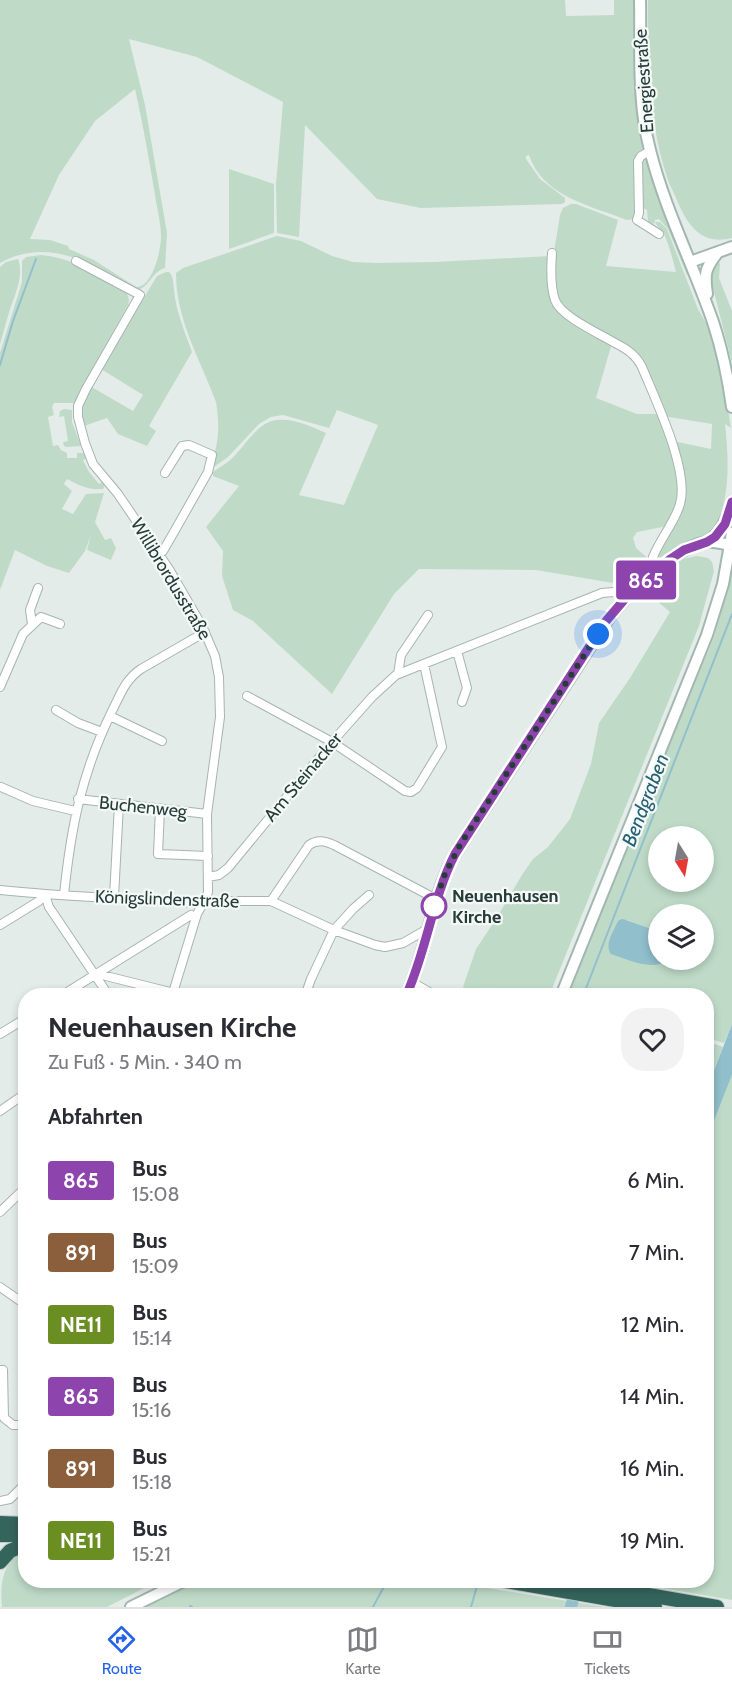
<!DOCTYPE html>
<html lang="de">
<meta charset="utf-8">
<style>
body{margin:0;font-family:Cabin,sans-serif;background:#f2f2f3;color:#2b2b33;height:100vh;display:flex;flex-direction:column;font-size:22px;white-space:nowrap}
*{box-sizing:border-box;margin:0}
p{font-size:20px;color:#7c7c81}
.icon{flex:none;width:33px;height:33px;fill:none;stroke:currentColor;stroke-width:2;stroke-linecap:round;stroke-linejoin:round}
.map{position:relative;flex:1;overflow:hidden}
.side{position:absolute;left:18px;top:988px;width:696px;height:600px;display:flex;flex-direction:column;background:#fff;border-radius:24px;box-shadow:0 3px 9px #0003}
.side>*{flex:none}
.badge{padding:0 12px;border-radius:4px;font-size:21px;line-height:39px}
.needle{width:39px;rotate:169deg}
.tools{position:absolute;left:648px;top:826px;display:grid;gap:12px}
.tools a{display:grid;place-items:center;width:66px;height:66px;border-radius:50%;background:#fff;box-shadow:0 3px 9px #0003;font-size:30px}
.you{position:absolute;width:30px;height:30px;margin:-15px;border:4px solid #fff;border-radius:50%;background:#1a73e8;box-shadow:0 0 0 9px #1a73e833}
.map>.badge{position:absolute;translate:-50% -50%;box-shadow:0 0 0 3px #fff}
h2{padding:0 30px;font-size:22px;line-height:54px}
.round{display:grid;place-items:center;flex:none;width:63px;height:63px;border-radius:24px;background:#f2f2f3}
.headline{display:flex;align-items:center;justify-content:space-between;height:102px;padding:0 30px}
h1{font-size:28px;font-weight:700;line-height:45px}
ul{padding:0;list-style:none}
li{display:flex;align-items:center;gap:18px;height:72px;padding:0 30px}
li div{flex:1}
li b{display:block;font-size:22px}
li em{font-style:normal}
li .badge{min-width:66px;font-weight:700;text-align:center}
.tabs{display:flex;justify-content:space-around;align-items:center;height:84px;border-top:2px solid #e1e1e2;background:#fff;font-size:16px;color:#7c7c81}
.tabs a{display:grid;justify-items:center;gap:3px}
.tabs .on{color:#2563eb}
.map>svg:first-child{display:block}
</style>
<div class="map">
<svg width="732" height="1607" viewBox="0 0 732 1607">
<rect width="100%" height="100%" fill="#e4ece9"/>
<path fill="#bfdbc8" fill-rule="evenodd" d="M0 0H565L566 16 614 15V0H636L637 76 633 81 637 83 644 147 642 152 637 212 635 219 627 220C591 206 542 196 529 155L526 156V159L540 179 565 198V202L562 204 421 208 377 199 305 125 299 237 277 233 276 184 283 102 197 57 129 39 145 105 167 233 165 268C152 272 150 286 138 290 93 266 51 235 0 263ZM135 89C143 124 149 160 155 195 157 209 161 223 161 237 161 251 152 288 136 287L94 260 69 249 68 246 50 240 30 239 59 175 95 121Z
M648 0H732V238C700 246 687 224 676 198 673 191 669 184 667 177 648 119 648 60 648 0Z
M642 158 646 159 664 213 689 274 687 275 668 229 659 219 655 220 654 224 648 222 647 210 641 207Z
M229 169 274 184V233L229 249Z
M571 204H576L618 220 606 266 676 272C673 260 669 245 664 234 661 229 657 227 655 222H660L667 229 698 309 710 330 716 349 726 395 731 428 725 424C729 461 732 511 706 539 696 547 673 556 660 562L654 558 683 499 673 441 711 449 712 424 663 416 643 365 566 311 555 294 554 252 560 215 563 208Z
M277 236 301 241 332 256 353 262 377 263 435 262 551 256C551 271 547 291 553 304 560 320 596 335 612 343L596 398 637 414H658L678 471V504L668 526 637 532 633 538 636 548 649 559 650 571 631 586 536 570 419 569 394 594 332 694 253 621 233 610 222 576 223 551 206 527 239 486 213 476V472C218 468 224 465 229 461 244 449 256 422 277 420 293 418 313 427 326 433L299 495 344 505 378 425 337 410 329 428 283 415 271 417 259 424 228 457 211 469 210 467C219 444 220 427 216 402 200 359 176 320 176 273L183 268Z
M41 255C74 258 97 274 126 290L129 300 128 305 74 403H54L52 407 54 415 48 417 53 446 58 445 61 450 67 453V458H77V453H85L88 458 83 460 89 472 99 484 103 481 105 485 103 489C87 490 81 486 67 479L64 484 72 491 62 509 73 514 86 494 104 493 95 522 105 540 111 538 116 548 111 560 87 550 91 535 85 551 69 573 47 566 15 550 0 590V353L22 282V261L26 257Z
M18 259C25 277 13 298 8 316 5 325 3 335 0 344V267L6 262Z
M717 259 720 264 719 278 732 311V363L713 288 711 272Z
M166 272H169C174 277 173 283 174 290 176 312 185 332 192 352L149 426 156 431 147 446 118 434 107 418 84 426C80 410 83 401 90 386L133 411 143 395 101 369 157 276Z
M64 409 72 410V422L81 446 67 447 64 446 63 442 68 441 64 416 59 417 60 411Z
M697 556 708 558 712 562 714 571 699 626 549 996H487V990L503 994 505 991C492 986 479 988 465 989L463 987 476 949 496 919 522 875 533 859 548 847 570 819 591 764 599 723 630 678 670 612 645 591 683 559Z
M732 572V1024L724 1043 714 1040 712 1043 723 1047 707 1089 706 996H567L595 923 714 637ZM658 837H704V882H658ZM658 915H704V960H668L665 963 608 946 627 920 658 931Z
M732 1075V1600L621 1581H706V1148L708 1136Z
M22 1551H25L26 1581H158L107 1607H2C0 1583 2 1565 22 1551Z
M191 1581H444L605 1607H142Z"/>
<path fill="#91bfcb" d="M623 919 658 931V960H668C652 972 627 959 611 954 604 945 613 932 617 923L619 920Z
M732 1024V1075L708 1136 707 1148V1089Z"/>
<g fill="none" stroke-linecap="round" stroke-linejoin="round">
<path stroke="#91bfcb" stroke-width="2" d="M0 365 13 321 36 259
M583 996 732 614
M190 1606 192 1607
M373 1607 387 1581
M471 1607 477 1586"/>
<path stroke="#91bfcb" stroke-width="12" d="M571 1607 577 1585"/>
<defs>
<path id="street" d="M650 151 641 156 638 161 639 213 637 220 659 234
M552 253C551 267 550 286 555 300 560 316 600 334 615 343 627 349 636 355 642 367 655 399 690 471 680 504 675 522 660 539 653 557L652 562 655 572
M76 261 140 295 86 389 78 406V417L85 443 93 464 118 494 169 569 202 626 215 656 219 677 220 717 207 814 208 892 206 898 197 914 172 996
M159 554 163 551 174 532 208 472 212 455 189 445 182 446 165 473
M32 624 30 610 38 588
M457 651 467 688 462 702
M398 674 401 655 428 615
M0 687 23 634 41 617 60 624
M247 696 332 742 405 791 411 792 417 788 442 747 424 664
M56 710 78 723 102 732
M110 716 162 741
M1 787 33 801 75 811
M78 799 207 814
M160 809 158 854 208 856
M208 877 219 875 228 868 332 742 372 697 396 675 602 593 613 592 627 597
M0 890C64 897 129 898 193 903L205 901H271L334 930 375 945 385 947 403 943 429 928
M45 895 49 907 109 996
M64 895C71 826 82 772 113 709 121 693 126 679 141 669L205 632
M114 897 119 804
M271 901 309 845C318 839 325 841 334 845L436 899
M0 925 39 901 45 895
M96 975H102L186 996
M412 982 436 996
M61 996 191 915
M305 996 311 979 334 930 353 909 369 895
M0 1034 26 1018
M0 1111 26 1093
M0 1212 26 1187
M0 1287 26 1305
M0 1370H3L4 1418 13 1425H26
M0 1501 10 1499 26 1483"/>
<path id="secondary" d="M640 0C641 50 637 101 650 150 665 210 693 264 713 322 722 349 728 378 732 407
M690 262 732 247
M707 294C704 274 705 268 718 252
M707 542C722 532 727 519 732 502
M406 996C427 950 431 899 455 854L609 618C628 594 676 546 707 542 715 541 723 544 730 545
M561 996 707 635 723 584 732 533
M131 1607 184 1581"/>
<path id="highway" d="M0 1523 26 1524
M0 1535H26
M0 1562 10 1551 26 1544
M506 1581 655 1607
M568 1581 717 1607"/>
</defs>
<use href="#street" stroke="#a7b4b0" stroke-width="10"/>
<use href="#secondary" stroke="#a3b7b1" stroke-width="14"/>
<use href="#highway" stroke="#c2c8c7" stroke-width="16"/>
<use href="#street" stroke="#fff" stroke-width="8"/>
<use href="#secondary" stroke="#fff" stroke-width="10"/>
<use href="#highway" stroke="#34655d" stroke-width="14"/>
</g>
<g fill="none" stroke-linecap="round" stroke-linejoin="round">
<defs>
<path id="line" d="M406 996C427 950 432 899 455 854L606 621 624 600 669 560 684 550 707 542 715 537 725 524 732 502"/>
</defs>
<use href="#line" stroke="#fff" stroke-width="14"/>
<use href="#line" stroke="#8e44ad" stroke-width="9"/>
<path stroke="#253c37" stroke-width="6" stroke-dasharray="0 10.8" d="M434 906 445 874 460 845 598 634"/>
</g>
<circle fill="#fff" stroke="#8e44ad" stroke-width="3" cx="434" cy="906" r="12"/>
<g text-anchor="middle" stroke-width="4.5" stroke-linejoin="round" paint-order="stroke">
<g font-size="18" fill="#253c37" stroke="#f4f9f7">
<text transform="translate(644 81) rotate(-94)" y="6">Energiestraße</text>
<text transform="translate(171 579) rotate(59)" y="6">Willibrordusstraße</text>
<text transform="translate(303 777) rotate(-50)" y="6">Am Steinacker</text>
<text transform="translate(143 807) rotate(6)" y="6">Buchenweg</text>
<text transform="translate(167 899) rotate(2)" y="6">Königslindenstraße</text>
</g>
<g font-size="18" font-weight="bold" fill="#253c37" stroke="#f4f9f7" text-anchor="start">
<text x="452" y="902">Neuenhausen<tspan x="452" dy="21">Kirche</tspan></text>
</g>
<g font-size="20" font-style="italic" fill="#256172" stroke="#f4f9f7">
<text transform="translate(645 800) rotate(-69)" y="7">Bendgraben</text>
</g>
</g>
</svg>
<div class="tools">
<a><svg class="needle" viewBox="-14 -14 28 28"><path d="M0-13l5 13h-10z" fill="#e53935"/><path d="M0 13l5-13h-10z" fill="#7c7c81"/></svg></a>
<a><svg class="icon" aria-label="layers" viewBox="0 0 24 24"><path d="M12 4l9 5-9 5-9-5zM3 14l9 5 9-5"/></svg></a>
</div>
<div class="you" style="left:598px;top:634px"></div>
<b class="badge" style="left:646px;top:580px;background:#8e44ad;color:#fff">865</b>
<section class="side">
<div class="headline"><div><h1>Neuenhausen Kirche</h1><p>Zu Fuß · 5 Min. · 340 m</p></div><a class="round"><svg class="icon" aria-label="heart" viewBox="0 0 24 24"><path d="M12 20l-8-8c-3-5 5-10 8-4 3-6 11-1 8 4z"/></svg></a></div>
<h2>Abfahrten</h2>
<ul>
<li><span class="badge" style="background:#8e44ad;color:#fff">865</span><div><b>Bus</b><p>15:08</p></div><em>6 Min.</em></li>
<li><span class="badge" style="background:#8b5e3c;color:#fff">891</span><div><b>Bus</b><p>15:09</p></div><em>7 Min.</em></li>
<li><span class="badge" style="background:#6b8e23;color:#fff">NE11</span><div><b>Bus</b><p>15:14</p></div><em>12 Min.</em></li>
<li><span class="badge" style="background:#8e44ad;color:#fff">865</span><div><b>Bus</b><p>15:16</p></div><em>14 Min.</em></li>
<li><span class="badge" style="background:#8b5e3c;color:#fff">891</span><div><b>Bus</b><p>15:18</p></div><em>16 Min.</em></li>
<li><span class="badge" style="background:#6b8e23;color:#fff">NE11</span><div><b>Bus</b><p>15:21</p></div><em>19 Min.</em></li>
</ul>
</section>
</div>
<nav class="tabs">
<a class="on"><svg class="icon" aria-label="directions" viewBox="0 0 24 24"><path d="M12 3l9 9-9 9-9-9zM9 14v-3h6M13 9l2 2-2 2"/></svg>Route</a>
<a><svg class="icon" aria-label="map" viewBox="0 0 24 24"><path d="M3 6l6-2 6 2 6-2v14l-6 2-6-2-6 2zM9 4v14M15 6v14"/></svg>Karte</a>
<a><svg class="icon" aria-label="tickets" viewBox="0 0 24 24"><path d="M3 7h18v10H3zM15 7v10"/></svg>Tickets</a>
</nav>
